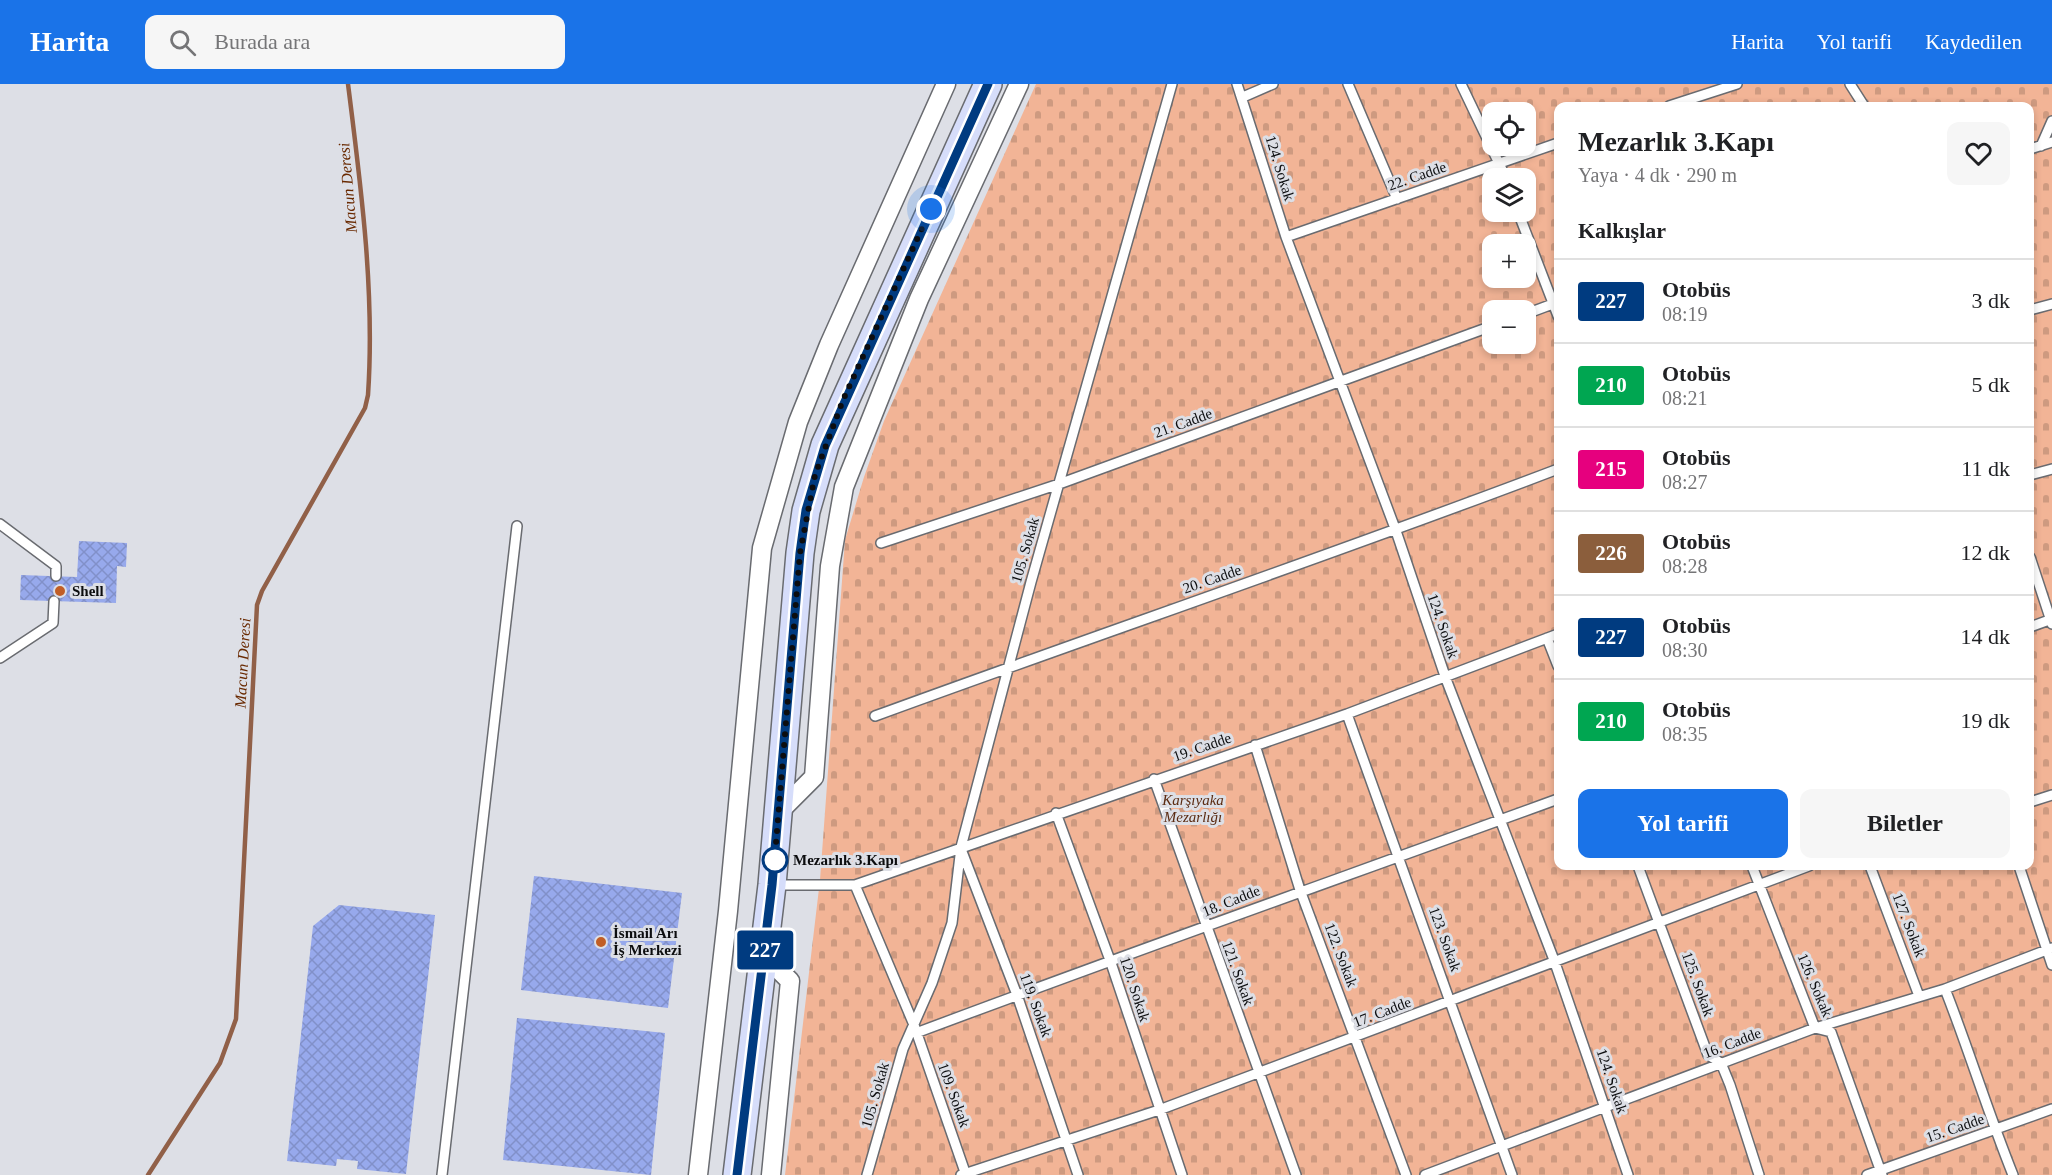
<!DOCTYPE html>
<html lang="tr">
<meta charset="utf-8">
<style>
body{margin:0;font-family:"Times New Roman",serif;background:#f6f6f6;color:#202124;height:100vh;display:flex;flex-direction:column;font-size:22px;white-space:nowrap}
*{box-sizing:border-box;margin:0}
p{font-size:20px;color:#757577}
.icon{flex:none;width:33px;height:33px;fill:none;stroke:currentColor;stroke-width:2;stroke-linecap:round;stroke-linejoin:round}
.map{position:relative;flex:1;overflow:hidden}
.side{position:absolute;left:1554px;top:18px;width:480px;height:768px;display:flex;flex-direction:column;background:#fff;border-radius:12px;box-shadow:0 3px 9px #0003}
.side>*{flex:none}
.badge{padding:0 12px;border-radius:4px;font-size:21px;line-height:39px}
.fabs{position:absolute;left:1482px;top:18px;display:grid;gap:12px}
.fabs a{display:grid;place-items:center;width:54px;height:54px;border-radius:12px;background:#fff;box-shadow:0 3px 9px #0003;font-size:30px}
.you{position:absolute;width:30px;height:30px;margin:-15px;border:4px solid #fff;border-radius:50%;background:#1a73e8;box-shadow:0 0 0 9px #1a73e833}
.map>.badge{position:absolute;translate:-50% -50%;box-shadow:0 0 0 3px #fff}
h2{padding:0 24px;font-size:22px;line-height:54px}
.round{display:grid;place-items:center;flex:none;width:63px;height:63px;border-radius:12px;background:#f6f6f6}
.summary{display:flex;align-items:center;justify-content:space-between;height:102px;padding:0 24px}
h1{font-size:28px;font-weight:800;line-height:45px}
.cta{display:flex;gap:12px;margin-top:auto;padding:12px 24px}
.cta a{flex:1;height:69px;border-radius:12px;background:#1a73e8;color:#fff;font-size:24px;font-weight:800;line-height:69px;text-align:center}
.cta a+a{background:#f6f6f6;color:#202124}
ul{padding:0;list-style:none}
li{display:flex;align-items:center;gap:18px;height:84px;padding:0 24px;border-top:2px solid #e0e0e0}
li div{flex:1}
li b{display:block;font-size:22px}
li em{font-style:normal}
li .badge{min-width:66px;font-weight:700;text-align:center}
header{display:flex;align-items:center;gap:36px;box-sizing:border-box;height:84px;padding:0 30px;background:#1a73e8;color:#fff}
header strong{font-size:28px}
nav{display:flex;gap:33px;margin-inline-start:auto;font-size:21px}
.search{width:420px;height:54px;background:#f6f6f6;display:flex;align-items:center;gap:15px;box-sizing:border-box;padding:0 21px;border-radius:12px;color:#757577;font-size:22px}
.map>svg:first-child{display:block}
</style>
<header>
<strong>Harita</strong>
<div class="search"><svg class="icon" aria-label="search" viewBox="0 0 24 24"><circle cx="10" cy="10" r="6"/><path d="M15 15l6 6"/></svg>Burada ara</div>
<nav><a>Harita</a><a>Yol tarifi</a><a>Kaydedilen</a></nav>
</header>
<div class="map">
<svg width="2052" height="1091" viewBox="0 0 2052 1091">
<defs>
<pattern id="cemetery-stones" width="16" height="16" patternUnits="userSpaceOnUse" patternTransform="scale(1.5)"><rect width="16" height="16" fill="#f2b496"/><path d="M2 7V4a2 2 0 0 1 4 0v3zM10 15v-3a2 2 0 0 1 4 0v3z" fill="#ce9a80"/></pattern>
<pattern id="building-cross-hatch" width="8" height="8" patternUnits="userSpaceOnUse" patternTransform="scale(1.5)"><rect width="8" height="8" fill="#97a9ec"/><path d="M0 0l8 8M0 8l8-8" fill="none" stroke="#8190c9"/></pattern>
</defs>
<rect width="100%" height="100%" fill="#dddfe6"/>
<path fill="url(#cemetery-stones)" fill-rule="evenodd" d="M1036 0H2052V1091H785L820 796 845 456 864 393 884 337ZM1558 22H2030V782H1558ZM1492 28H1526V62H1492ZM1492 94H1526V128H1492ZM1492 160H1526V194H1492ZM1492 226H1526V260H1492Z"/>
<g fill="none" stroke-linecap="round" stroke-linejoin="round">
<path stroke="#916048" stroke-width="4.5" d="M148 1091 220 979 236 935 257 521 262 507 365 324 368 311C375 208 361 103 348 0"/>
</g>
<path fill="url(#building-cross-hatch)" d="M79 457 127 459 126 483 117 482 116 519 20 516 21 491 77 493Z
M534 792 682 809 668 924 521 906Z
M339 821 435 831 406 1090 357 1085 358 1077 337 1075 336 1082 287 1077 313 842Z
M517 934 665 949 651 1091 503 1076Z"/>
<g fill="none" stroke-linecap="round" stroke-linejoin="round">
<defs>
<path id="lane" d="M1237 0 1286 153 1396 447 1446 595 1554 876 1628 1091
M1348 0 1397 115
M1461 0 1506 94
M1850 0 1864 22
M1243 13 1273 0
M1669 22 1737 0
M2041 62 2052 37
M2030 65 2052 58
M1518 128 1558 232
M1286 153 1558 59
M2030 226 2052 220
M1526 230 1558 218
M2030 391 2052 385
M0 440 56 482V492
M881 459 1059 400 1492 242
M2030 473 2052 540
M2030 543 2052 535
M1547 554 1558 582
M0 574 53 539 54 517
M1347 630 1512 1091
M875 632C1102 549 1332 471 1558 385
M1255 661 1300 806 1406 1091
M1154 695 1296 1091
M2030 718 2052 711
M1056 729 1111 879 1182 1091
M961 765 1017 911 1078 1091
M1638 782 1708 971 1721 979 1730 1001 1759 1091
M1752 782 1815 944 1831 948 1882 1091
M1870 782 1919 912
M2019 782 2052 881
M773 801H855L1347 630 1558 550
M855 801 914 941 966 1091
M1945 905C1969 966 1988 1029 2013 1091
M916 949C1129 869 1344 793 1558 715
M442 1091 517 442
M867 1091 903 965 932 899 952 839 961 763 1031 498 1172 0
M961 1091 1159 1026 1809 782
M1425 1091 1815 944 1945 905 2052 864
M1867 1091 2052 1025"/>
<path id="street" d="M779 728 814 693 830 482 844 403 919 215 1019 0
M764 871 790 897 771 1091
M698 1091 728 827 762 464 798 338 829 261 946 0"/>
<path id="secondary" d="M737 1091 772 801 800 469 806 427 825 361 988 0"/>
</defs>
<use href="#lane" stroke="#696b70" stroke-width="12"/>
<use href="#street" stroke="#696b70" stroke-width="21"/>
<use href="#secondary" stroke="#696b70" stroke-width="30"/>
<use href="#lane" stroke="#fff" stroke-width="9"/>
<use href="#street" stroke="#fff" stroke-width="18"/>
<use href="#secondary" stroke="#d6ddfa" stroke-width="27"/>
</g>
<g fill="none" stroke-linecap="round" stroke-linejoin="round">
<defs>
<path id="line" d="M737 1091 772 801 800 469 806 426 825 362 988 0"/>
</defs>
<use href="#line" stroke="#fff" stroke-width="14"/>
<use href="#line" stroke="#003b80" stroke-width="9"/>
<path stroke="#0c0d0f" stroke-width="6" stroke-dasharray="0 10.8" d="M775 776 774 783 800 469 815 391 843 316 931 125"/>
</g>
<g fill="#c15e26" stroke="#dddfe6" stroke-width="2">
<circle cx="60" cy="507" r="6"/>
<circle cx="601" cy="858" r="6"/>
</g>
<circle fill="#fff" stroke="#003b80" stroke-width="3" cx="775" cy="776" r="12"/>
<g text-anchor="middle" stroke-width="6" stroke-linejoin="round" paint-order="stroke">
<g font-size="15" fill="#0c0d0f" stroke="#dddfe6">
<text transform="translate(1280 84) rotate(73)" y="5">124. Sokak</text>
<text transform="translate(1417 92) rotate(-19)" y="5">22. Cadde</text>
<text transform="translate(1183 339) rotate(-20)" y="5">21. Cadde</text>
<text transform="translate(1025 466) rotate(-74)" y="5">105. Sokak</text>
<text transform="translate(1212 495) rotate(-19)" y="5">20. Cadde</text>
<text transform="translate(1443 542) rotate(71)" y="5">124. Sokak</text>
<text transform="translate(1202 663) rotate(-19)" y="5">19. Cadde</text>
<text transform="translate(1231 817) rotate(-22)" y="5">18. Cadde</text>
<text transform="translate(1909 841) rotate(69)" y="5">127. Sokak</text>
<text transform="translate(1445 855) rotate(70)" y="5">123. Sokak</text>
<text transform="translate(1341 871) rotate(69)" y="5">122. Sokak</text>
<text transform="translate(1238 889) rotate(70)" y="5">121. Sokak</text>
<text transform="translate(1698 900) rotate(70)" y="5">125. Sokak</text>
<text transform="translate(1815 901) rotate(67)" y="5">126. Sokak</text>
<text transform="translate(1135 905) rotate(72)" y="5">120. Sokak</text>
<text transform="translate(1036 921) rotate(70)" y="5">119. Sokak</text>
<text transform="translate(1382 928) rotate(-21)" y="5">17. Cadde</text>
<text transform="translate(1732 959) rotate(-21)" y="5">16. Cadde</text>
<text transform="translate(1612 997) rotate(71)" y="5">124. Sokak</text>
<text transform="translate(875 1011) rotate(-74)" y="5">105. Sokak</text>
<text transform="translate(954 1011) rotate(70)" y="5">109. Sokak</text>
<text transform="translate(1955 1044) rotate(-19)" y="5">15. Cadde</text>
</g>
<g font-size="15" font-weight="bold" fill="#0c0d0f" stroke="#dddfe6" text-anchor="start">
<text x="72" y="512">Shell</text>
<text x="613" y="854">İsmail Arı<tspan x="613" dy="17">İş Merkezi</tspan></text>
</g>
<g font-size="15" font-style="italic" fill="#5b2c13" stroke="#dddfe6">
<text x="1193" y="721">Karşıyaka<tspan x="1193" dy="17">Mezarlığı</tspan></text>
</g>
<g font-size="15" font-weight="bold" fill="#0c0d0f" stroke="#dddfe6" text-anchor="start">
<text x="793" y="781">Mezarlık 3.Kapı</text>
</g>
<g font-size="16" font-style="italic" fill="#692900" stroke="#dddfe6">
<text transform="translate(347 104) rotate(-95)" y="6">Macun Deresi</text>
<text transform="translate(242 579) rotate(-87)" y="6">Macun Deresi</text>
</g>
</g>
</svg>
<div class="fabs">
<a><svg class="icon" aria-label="locate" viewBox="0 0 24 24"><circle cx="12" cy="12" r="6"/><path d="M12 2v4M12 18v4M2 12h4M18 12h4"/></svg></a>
<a><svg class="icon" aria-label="layers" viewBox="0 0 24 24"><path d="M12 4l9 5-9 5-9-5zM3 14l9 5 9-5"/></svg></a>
<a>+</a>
<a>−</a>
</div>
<div class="you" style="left:931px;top:125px"></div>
<b class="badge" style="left:765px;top:866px;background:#003b80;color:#fff">227</b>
<section class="side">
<div class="summary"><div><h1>Mezarlık 3.Kapı</h1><p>Yaya · 4 dk · 290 m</p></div><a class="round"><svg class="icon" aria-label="heart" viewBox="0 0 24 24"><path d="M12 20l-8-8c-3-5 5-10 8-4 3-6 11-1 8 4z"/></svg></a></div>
<h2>Kalkışlar</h2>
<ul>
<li><span class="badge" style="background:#003b80;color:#fff">227</span><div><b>Otobüs</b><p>08:19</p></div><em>3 dk</em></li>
<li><span class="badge" style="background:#00a651;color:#fff">210</span><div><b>Otobüs</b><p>08:21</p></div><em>5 dk</em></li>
<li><span class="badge" style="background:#e6007e;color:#fff">215</span><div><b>Otobüs</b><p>08:27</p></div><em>11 dk</em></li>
<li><span class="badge" style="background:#8b5e3c;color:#fff">226</span><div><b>Otobüs</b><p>08:28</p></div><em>12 dk</em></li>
<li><span class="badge" style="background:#003b80;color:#fff">227</span><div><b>Otobüs</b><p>08:30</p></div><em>14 dk</em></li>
<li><span class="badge" style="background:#00a651;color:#fff">210</span><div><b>Otobüs</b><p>08:35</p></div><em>19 dk</em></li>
</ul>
<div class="cta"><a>Yol tarifi</a><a>Biletler</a></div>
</section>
</div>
